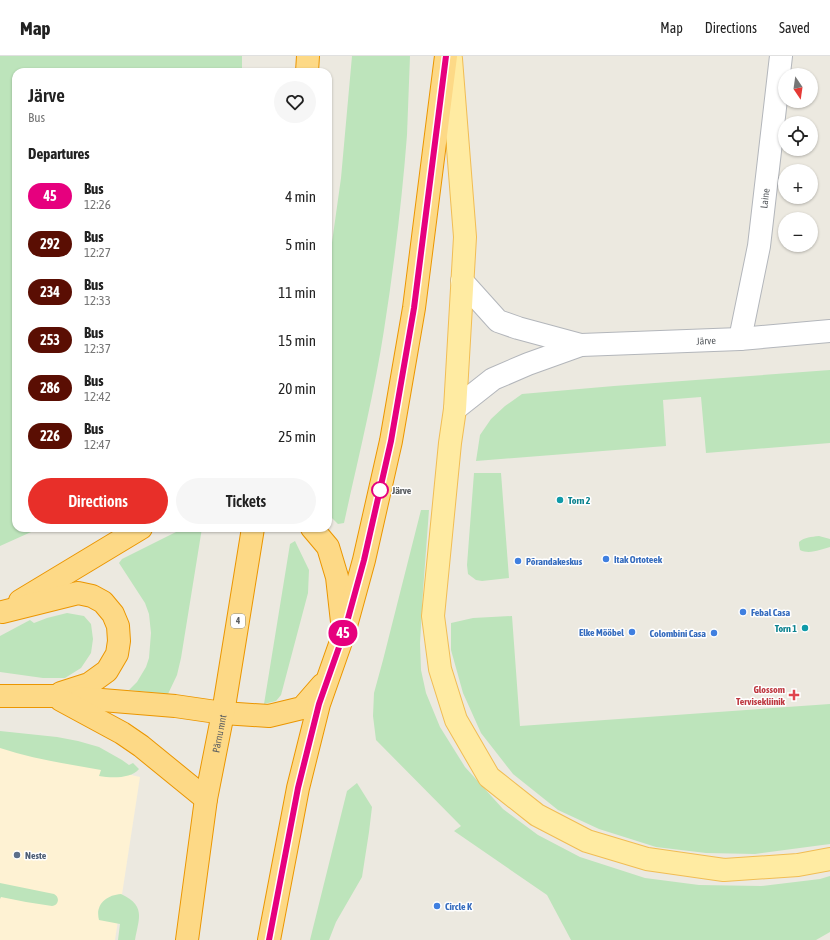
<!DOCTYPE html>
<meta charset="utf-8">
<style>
body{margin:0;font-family:"Asap Condensed",sans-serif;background:#f6f6f6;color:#222;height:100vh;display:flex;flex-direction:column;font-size:15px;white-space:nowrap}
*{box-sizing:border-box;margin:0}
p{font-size:13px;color:#767676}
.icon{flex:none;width:22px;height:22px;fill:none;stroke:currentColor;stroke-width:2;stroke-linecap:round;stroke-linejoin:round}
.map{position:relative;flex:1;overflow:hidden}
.panel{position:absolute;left:12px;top:12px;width:320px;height:464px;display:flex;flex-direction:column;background:#fff;border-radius:12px;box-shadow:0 1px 3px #0004}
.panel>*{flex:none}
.badge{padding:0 8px;border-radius:13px;font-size:14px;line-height:26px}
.needle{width:26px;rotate:167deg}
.fabs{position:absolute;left:778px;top:12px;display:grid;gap:8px}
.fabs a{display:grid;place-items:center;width:40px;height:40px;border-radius:50%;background:#fff;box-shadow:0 1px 3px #0004;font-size:20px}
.map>.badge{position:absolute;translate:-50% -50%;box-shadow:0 0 0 2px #fff}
h2{padding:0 16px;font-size:15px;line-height:36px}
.round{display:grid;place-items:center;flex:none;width:42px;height:42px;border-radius:21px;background:#f6f6f6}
.headline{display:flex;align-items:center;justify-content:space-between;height:68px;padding:0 16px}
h1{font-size:19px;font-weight:600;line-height:30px}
.primary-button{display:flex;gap:8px;margin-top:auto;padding:8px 16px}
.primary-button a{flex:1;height:46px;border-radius:24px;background:#e82f29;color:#fff;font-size:16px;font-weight:600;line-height:46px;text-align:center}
.primary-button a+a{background:#f6f6f6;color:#222}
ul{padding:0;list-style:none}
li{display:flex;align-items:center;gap:12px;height:48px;padding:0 16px}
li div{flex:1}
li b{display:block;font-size:15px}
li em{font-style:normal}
li .badge{min-width:44px;font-weight:700;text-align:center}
header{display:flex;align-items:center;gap:24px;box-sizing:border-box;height:56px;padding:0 20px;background:#fff;border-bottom:1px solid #e0e0e0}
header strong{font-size:19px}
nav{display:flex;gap:22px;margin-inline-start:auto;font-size:14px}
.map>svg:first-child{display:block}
</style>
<header>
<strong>Map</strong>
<nav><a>Map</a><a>Directions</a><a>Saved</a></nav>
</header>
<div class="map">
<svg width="830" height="884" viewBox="0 0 830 884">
<rect width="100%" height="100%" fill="#ece9e0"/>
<path fill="#fef2d3" d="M0 688 140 721 115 884H0Z"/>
<path fill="#bde4bb" d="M0 0H242V16H16V472H40L0 490Z
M352 0H410C409 26 408 53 407 79 402 144 394 210 384 274 374 339 358 403 344 467L338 468 328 458V215L341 122Z
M830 314V387L706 397 701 341 663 344 666 390 476 405 480 379 491 363 505 350 522 338 614 330Z
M474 417H501L509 522 482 525 476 524 468 518 467 509Z
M421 454H429L423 535 420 587 421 614 426 637 440 671 465 711 503 753 538 779 580 801 645 822 699 829 761 830 820 823 830 820V876L816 884H571L547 839 454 775 461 770 376 684 373 660 374 637 383 604Z
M184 472H202L181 602 177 619 168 638 129 634 137 626 146 611 149 602 151 577 149 558 145 547 119 507 122 503Z
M819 480 830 483V491C821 493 810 499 800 494L799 489V486C805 481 811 481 819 480Z
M295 485 309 514 308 537 281 639 276 645 264 648 290 488Z
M67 557 84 560 91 568 93 583 91 597 81 612 65 622H43L0 616V580L30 564 34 567 47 562Z
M512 560 520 670 830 648V788L755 798 706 797 656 791 599 773 558 754 513 718 481 677 463 637 451 594V567L473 562Z
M0 675 57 681 78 685 99 691 122 704 129 709 133 707 139 713C131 723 111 722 99 720L101 714C67 708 33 703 0 692Z
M357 727 372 751 369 776 362 821 336 866 329 884H310L347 735Z
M0 827 54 838C60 841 59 849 52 850L26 846 1 841 0 843Z
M121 838C146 850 139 861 135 884H118L120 868 99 864C95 849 106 839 121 838Z"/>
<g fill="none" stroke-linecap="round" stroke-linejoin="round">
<defs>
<g id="street">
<path d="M462 225 498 265 518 272 581 289"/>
<path id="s1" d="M740 283 759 190 781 0"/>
<path id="s2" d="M455 353 493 323 528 308 581 289 740 283 830 275"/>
</g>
<path id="primary" d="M451 3 465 181 455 353 450 387 433 560 440 613 456 664 489 721 537 759 587 785 647 803 724 814 798 809 830 803"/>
<g id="highway">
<path d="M307 16 308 0"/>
<path d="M312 472 328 491 337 521 342 566"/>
<path d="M20 545 141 472"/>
<path d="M2 556 78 537 92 540 103 546 113 558 118 570 119 585 117 598 107 615 89 628 61 637"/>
<path d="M0 640H53L175 650 223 657 269 660 302 652 322 629"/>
<path d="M61 644 122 677 141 690 206 743"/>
<path id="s3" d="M187 884 206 743 223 657 253 472"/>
<path d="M269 884 298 732 319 648 344 577 364 504 391 385 414 252 446 0"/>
</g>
</defs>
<use href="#street" stroke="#b3b6bb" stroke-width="24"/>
<use href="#primary" stroke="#f1bd54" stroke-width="24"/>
<use href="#highway" stroke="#eb9600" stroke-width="24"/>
<use href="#street" stroke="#fff" stroke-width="22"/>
<use href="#primary" stroke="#ffeba2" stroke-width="22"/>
<use href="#highway" stroke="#fdd986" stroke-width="22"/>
</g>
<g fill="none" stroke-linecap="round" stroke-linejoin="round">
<defs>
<path id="line" d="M269 884 298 732 319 648 344 577 364 504 391 385 414 252 446 0"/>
</defs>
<use href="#line" stroke="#fff" stroke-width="9"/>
<use href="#line" stroke="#e6007e" stroke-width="6"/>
</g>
<circle fill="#fff" stroke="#e6007e" stroke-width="2" cx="380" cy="434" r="8"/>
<g fill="#0f9aa8" stroke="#fff" stroke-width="1.5">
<circle cx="560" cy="444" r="4"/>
<circle cx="805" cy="572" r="4"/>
</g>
<g fill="#3f7fe0" stroke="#fff" stroke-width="1.5">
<circle cx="606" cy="503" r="4"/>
<circle cx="518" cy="505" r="4"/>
<circle cx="743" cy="556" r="4"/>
<circle cx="632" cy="576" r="4"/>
<circle cx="714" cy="577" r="4"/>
<circle cx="437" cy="850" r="4"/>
</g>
<path fill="#e0444e" stroke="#fff" stroke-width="1.5" d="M792 633h4v4h4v4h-4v4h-4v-4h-4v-4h4z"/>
<circle fill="#5c6f8a" stroke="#fff" stroke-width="1.5" cx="17" cy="799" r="4"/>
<g text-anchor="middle" stroke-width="3" stroke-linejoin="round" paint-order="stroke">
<rect fill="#fff" stroke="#8b8e90" stroke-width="1" x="231" y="558" width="14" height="14" rx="3"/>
<g font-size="9" font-weight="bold" fill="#595d61">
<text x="238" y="568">4</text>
</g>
<g font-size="10" fill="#595d61" stroke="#fff">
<text dy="4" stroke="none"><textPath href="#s1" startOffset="143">Laine</textPath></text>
<text dy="4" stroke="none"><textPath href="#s2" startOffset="268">Järve</textPath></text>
<text dy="4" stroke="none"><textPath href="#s3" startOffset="209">Pärnu mnt</textPath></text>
</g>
<g font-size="10" font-weight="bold" fill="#595d61" stroke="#fff" text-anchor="start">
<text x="392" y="438">Järve</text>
</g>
<g font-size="10" font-weight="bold" fill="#0d838f" stroke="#fff" text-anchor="start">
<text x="568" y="448">Torn 2</text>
<text x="797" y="576" text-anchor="end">Torn 1</text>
</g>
<g font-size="10" font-weight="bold" fill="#366cbe" stroke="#fff" text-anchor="start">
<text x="614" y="507">Itak Ortoteek</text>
<text x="526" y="509">Põrandakeskus</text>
<text x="751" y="560">Febal Casa</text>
<text x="624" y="580" text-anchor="end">Elke Mööbel</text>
<text x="706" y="581" text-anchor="end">Colombini Casa</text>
<text x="445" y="854">Circle K</text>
</g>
<g font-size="10" font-weight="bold" fill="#be3a42" stroke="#fff" text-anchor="end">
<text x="785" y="637">Glossom<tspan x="785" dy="12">Tervisekliinik</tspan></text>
</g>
<g font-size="10" font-weight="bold" fill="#4e5e75" stroke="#fff" text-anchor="start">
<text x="25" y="803">Neste</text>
</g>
</g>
</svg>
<div class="fabs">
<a><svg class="needle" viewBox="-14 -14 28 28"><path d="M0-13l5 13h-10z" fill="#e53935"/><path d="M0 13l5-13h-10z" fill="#767676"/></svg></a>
<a><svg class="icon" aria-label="locate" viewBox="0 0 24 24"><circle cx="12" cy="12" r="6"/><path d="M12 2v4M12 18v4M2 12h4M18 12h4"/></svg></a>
<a>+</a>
<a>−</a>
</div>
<b class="badge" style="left:343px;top:577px;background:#e6007e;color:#fff">45</b>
<section class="panel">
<div class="headline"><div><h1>Järve</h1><p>Bus</p></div><a class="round"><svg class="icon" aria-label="heart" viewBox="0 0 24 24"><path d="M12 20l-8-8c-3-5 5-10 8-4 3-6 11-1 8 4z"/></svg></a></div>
<h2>Departures</h2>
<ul>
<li><span class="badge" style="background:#e6007e;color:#fff">45</span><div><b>Bus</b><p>12:26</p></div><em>4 min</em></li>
<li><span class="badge" style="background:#5a0e03;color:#fff">292</span><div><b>Bus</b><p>12:27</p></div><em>5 min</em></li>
<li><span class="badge" style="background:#5a0e03;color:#fff">234</span><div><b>Bus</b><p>12:33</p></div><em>11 min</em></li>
<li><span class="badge" style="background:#5a0e03;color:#fff">253</span><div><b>Bus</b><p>12:37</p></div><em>15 min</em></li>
<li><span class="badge" style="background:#5a0e03;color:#fff">286</span><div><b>Bus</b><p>12:42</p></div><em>20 min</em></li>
<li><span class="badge" style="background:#5a0e03;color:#fff">226</span><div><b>Bus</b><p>12:47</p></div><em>25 min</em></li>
</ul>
<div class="primary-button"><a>Directions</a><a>Tickets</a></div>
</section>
</div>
